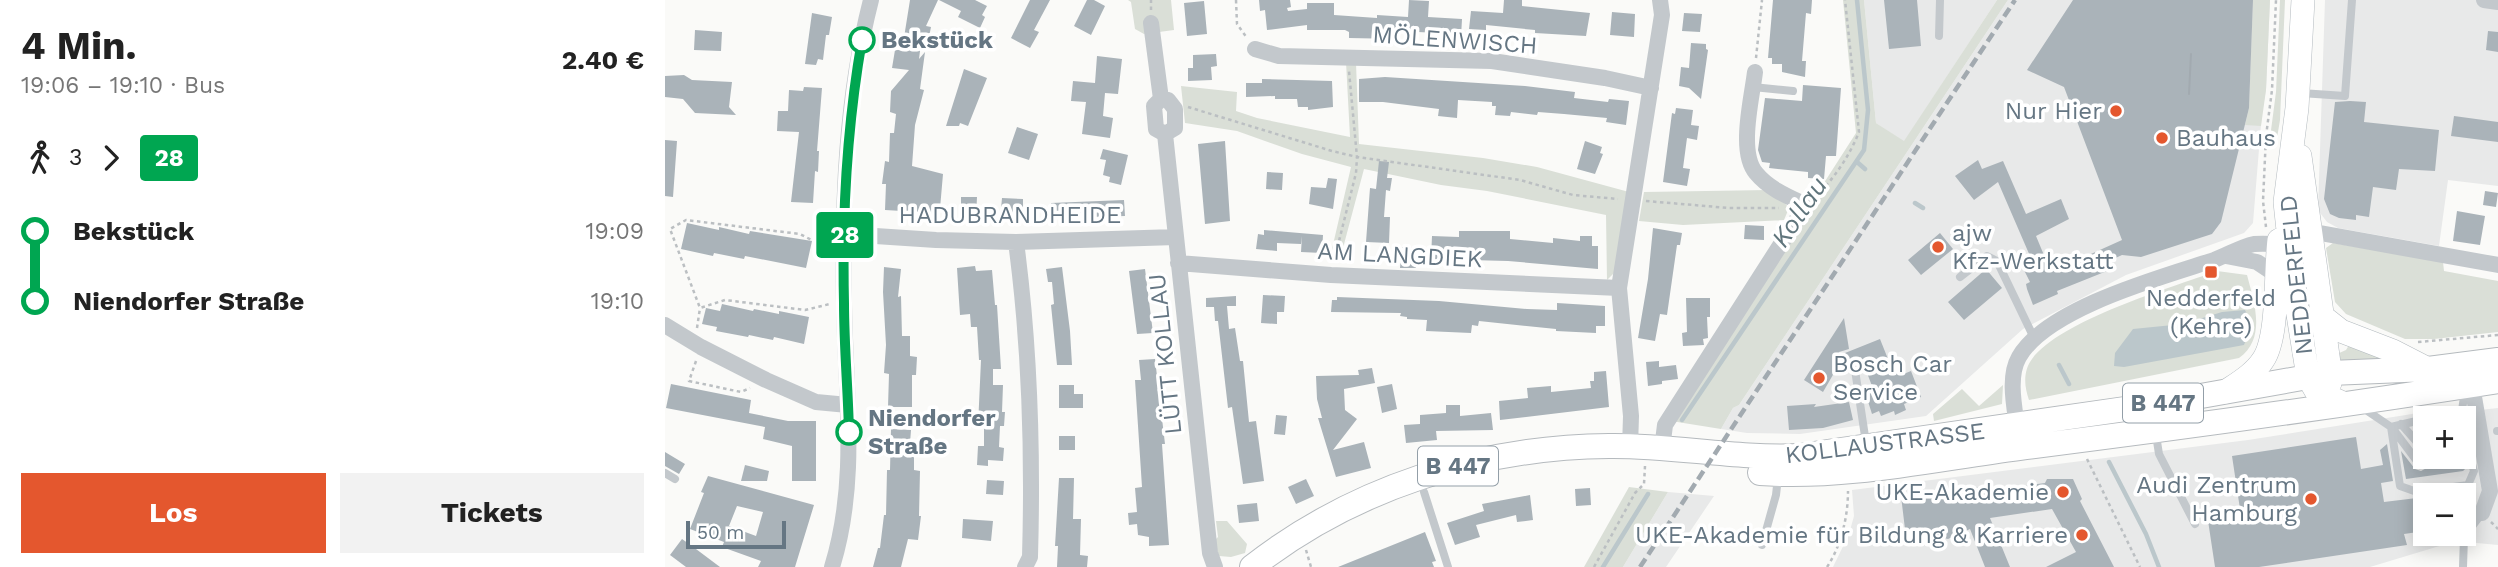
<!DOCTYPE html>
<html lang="de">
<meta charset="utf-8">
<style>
body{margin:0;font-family:"Work Sans",sans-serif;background:#f2f2f2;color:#222;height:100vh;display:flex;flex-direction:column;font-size:26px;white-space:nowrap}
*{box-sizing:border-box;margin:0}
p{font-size:23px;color:#767676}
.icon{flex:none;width:38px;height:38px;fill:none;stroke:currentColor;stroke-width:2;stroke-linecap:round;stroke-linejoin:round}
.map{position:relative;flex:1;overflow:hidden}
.sheet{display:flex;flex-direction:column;background:#fff;width:665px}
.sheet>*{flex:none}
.badge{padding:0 14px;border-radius:5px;font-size:24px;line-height:46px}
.fabs{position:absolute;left:1748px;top:406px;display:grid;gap:14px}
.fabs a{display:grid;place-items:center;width:63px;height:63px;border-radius:0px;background:#fff;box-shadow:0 4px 18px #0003;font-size:35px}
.scale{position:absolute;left:21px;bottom:18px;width:100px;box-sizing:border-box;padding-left:7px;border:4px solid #657683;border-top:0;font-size:19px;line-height:24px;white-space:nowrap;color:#657683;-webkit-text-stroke:5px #fff;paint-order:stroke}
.map>.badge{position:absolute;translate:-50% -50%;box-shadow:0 0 0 4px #fff}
.legs{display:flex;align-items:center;gap:10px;height:77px;padding:0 21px;font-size:23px}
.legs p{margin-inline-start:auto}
.headline{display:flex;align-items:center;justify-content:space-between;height:119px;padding:0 21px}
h1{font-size:38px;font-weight:700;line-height:52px}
.button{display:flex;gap:14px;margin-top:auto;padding:14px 21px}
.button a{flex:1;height:80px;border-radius:0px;background:#e4572e;color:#fff;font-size:28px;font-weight:700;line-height:80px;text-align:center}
.button a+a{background:#f2f2f2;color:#222}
ul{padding:0 21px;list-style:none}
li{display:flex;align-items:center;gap:24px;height:70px;font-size:26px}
li i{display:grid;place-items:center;width:10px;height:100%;margin:0 9px;background:currentColor}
li i::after{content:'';width:18px;height:18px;margin:-9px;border:5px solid;border-radius:50%;background:#fff}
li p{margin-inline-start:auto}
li:first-child i{background:linear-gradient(#0000 50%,currentColor 0)}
li:last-child i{background:linear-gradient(currentColor 50%,#0000 0)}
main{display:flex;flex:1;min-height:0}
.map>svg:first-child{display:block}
</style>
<main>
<section class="sheet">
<div class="headline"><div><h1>4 Min.</h1><p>19:06 – 19:10 · Bus</p></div><b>2.40 €</b></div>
<div class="legs"><svg class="icon" aria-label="walk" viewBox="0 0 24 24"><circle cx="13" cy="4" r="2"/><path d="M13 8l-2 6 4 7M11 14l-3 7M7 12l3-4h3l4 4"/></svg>3<svg class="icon" aria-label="forward" viewBox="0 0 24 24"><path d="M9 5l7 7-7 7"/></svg><b class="badge" style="background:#00a651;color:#fff">28</b></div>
<ul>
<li><i style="color:#00a651"></i><b>Bekstück</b><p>19:09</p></li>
<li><i style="color:#00a651"></i><b>Niendorfer Straße</b><p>19:10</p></li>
</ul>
<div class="button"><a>Los</a><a>Tickets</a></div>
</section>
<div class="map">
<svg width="1833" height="567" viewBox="0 0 1833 567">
<rect width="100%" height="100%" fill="#fafaf8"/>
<path fill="#e8e9e9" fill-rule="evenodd" d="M1199 0H1332L1239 142 1211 123Z
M1343 0H1605L1601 90 1597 112 1588 223 1579 233 1461 275 1358 329 1261 416 1135 434 1082 433 1056 429 1068 408 1074 405Z
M1660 0H1833V186L1783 180 1774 246 1673 228 1662 222 1653 210Z
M1791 407 1815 410 1833 408V545L1791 541 1705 567H1168L1184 534 1189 516 1187 490 1583 440ZM1760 418H1799V457H1760ZM1760 495H1799V534H1760Z
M1003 492 1049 496 1001 567H958Z"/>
<path fill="#dadfd7" d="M463 0H506L509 30 479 34 470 29 466 2Z
M1178 0H1199L1211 123 1239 141 1332 0H1343L1074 405 1068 408 1056 429 1006 421 1191 133Z
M1588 0H1605L1601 90 1596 126 1580 125 1584 108Z
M1615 0H1620L1615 120 1612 138H1605L1611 92Z
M681 62 691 63 694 144 818 158 872 167 964 192 951 271 942 280 941 215 822 191 776 185 699 169 674 263 664 262 686 167 637 154 572 131 520 123 516 86 572 92 571 111 592 118 685 137Z
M1103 190 1115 198 1124 208 1119 220 1018 225 974 221 979 192Z
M1668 243 1778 262 1779 271 1833 281V332L1769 339H1740L1681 314 1670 302 1661 248Z
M1552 271 1582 275C1589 302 1602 338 1574 358L1364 400C1359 386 1358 371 1367 359 1396 320 1505 288 1552 271Z
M1686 342 1726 359 1673 363 1672 354 1681 350Z
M1338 385 1337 404 1269 421 1268 414 1297 389 1314 406Z
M964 487 1003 492 958 567H919Z
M551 521H562L582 544 580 553 566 557 554 556 549 541 553 537Z"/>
<path fill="#bbc7cb" d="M1580 310C1587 322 1584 332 1579 345L1459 367 1449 366 1450 353 1468 329 1518 324 1557 312Z"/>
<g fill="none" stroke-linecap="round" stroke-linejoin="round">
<path stroke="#bbc7cb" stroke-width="4.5" d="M1192 162 1200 169
M1250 203 1258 208
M1394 365 1404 384
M1017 420 1199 150 1203 110 1192 0
M1444 462 1481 534 1494 567
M938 567 983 494"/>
</g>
<path fill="#aab3b9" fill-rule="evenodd" d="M245 0H273L261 26 266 27 264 37 257 35 254 59 260 52 255 89 259 90 250 125 247 166 278 174 274 220 254 218V212L220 210 221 184H217L220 161 224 162 225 133H229L231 114 225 112 226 91 244 70 227 68 230 50H237Z
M274 0H310L322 6 317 15 320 17 315 28 293 17 296 11Z
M365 0H385L369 30 374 32 365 48 346 38Z
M422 0H429L440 6 426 35 409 26Z
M594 0H625L626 7 622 8 623 11 642 9V3H669V15L712 18V15L743 17 744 0 764 1 763 17 797 19 796 37 773 36V33L733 31V39L684 38V32L680 30H642V25L602 30 600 10 595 11Z
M839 0H857V6L925 13 921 36 870 33V30L821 25V30L804 29 806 11 838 13Z
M1108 0H1147L1146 14 1141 13 1137 61H1141L1140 77 1117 72V64H1107V58H1103Z
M1219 0H1252L1256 46 1224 49Z
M1408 0H1588L1584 108 1556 222 1547 234 1476 257 1457 255 1444 261 1447 269 1392 291 1393 294 1368 305 1362 289 1361 284 1365 282 1359 270 1368 267 1363 257 1365 256 1333 182 1309 200 1290 176 1313 160 1317 169 1338 161 1361 214 1396 199 1404 219 1371 236 1386 272 1457 240 1399 87 1362 70Z
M539 1 542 34 522 36 519 3Z
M947 12 970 14 969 37 945 35Z
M147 13 167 17 164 35H161L158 60 153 59 151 65 140 64Z
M1019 13 1037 14 1035 32 1017 31Z
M30 30 57 32 56 51 29 50Z
M1823 31 1833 32V52L1821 50Z
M1026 43 1041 44V49L1043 50 1036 99 1024 88 1014 86 1016 67 1024 68Z
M551 54 552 66 546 67 547 80 523 81V68H528V55Z
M432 56 457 59 453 94 440 93 438 116 448 118 445 138 417 134 421 102 406 101 408 81 430 83Z
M299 69 322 78 303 126 295 123 294 126H281Z
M19 75 27 80 67 82 64 107 71 115 30 113 18 99 0 97V76Z
M720 77 860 86 910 92 909 98 943 102 944 99 964 101 961 125 941 122 942 118 899 114 873 112 872 115 846 112 845 116 830 115 831 106H827V102L793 100 792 118 773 116 774 109 718 102H694V79Z
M597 79 667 81 668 107 643 110V107H633L632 99H610V96L581 97V83H597Z
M1138 85 1176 88 1171 156H1161L1159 179 1143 178V172L1104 168 1105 163 1097 162 1093 150 1100 98 1137 101Z
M139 87 157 88 152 151H154L153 172 150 171 148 203 126 202 134 132 112 131 113 111H123L124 90 138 91Z
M1685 101 1701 102 1699 122 1774 130 1770 171 1734 169 1731 190 1708 187 1704 217 1691 215V220L1674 218 1665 214 1659 199 1670 102Z
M1011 108 1028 110 1026 125 1034 126 1032 140 1022 138 1018 168 1025 169 1022 186 998 182 1007 113 1010 114Z
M1789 116 1833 122V142L1786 136Z
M352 127 373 134 364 160 343 153Z
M0 140 12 141 8 197 0 196Z
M560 141 565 221 540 224 533 144Z
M920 141 937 147 935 153 938 154 930 174 912 169Z
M438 149 463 155 456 185 444 182 445 177 438 175 441 160 435 159Z
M714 161 724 162 722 178H727L725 191 721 190 719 217H725L724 243 701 242 705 188 711 189Z
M602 172 618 173 617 190 601 189Z
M663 178 672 179 668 209 644 204 646 187 661 188Z
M1820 191 1833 193 1831 207 1818 205Z
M296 197H312L311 218 296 217Z
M337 198 358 199V217L340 216V209H336Z
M459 200 460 216 422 217V214H401V218L386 217V203Z
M1792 211 1820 216 1815 245 1788 241Z
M22 223 54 230V227L84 234 85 231 147 241 141 268 80 256 79 259 49 253 48 256 16 249Z
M1080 225 1099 226V240L1079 239Z
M988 228 1017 233 1015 245H1012L1002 315 995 314 990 341 973 338 983 279Z
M599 230 658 235 657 253 636 252 637 236 636 244 612 243V251L591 249 593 234 599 235Z
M794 231H845V239L888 243V238L915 241V236H927V246H933V269L843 261 766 259 767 236 794 237Z
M1275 233 1288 249 1256 275 1243 260Z
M737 247 752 248 751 268H735Z
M310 266 311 271 327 270 330 305H332L336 369H328V385H338L337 412H340L339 426H335L334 447 339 448 338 461 323 460V466L312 465 313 446H319V426H313L316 360H314L312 327H306L305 314 295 315 294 300 292 268Z
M219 267 236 269 233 297 236 296 237 336H245V356L252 357 251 375H247V407H223L224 374 219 373 221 345 218 292Z
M397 267 405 331 407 365H392L386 305 389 304 387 282H383L381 269Z
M480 269 488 333 472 334 464 271Z
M1321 269 1337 288 1299 320 1283 302Z
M598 295 620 296 619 312H612V324L596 323Z
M571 296V306H562L564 329 570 328 575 361H578L584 422 591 421 599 481 578 484 567 407 563 408 553 321H550L549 307H541V298Z
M672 297 774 301 862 309 892 310V303L940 306V326H931V333L891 331V329L814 321 813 326 807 325 806 333 761 331 762 320 742 319V317L735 316 736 313 666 312 667 300H672Z
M1021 298H1045V317H1042L1043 338 1038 339 1039 345 1018 346 1017 333 1022 332Z
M57 304 88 311 89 309 114 314V311L144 317 139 344 109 337 108 340 84 335 83 337 51 331 52 327 37 324 41 308 55 311Z
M1179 318 1184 349 1174 352 1175 355 1215 339 1223 359 1229 357 1236 375 1246 371 1256 397 1239 404 1241 410 1230 415 1229 411 1216 416 1214 411 1207 414 1199 389 1207 386 1196 357 1176 361 1158 392 1139 380Z
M490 359 500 444H497L504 545 484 546V537L473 535 472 524 464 525 463 513 472 512 470 488 477 487 470 380H476L474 360Z
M994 361V367L1011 365 1013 379 997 381V384L983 386 981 362Z
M707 368 710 383 679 389 680 410 692 419 668 450 699 442 706 468 671 477 653 418H657L652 399 651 376 694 375 693 370Z
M941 371 944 407 835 420 834 401 863 398 862 388 886 386V392L926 388 925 381H929V372Z
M6 384 86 400 84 413 123 421H151V481H127V446L98 439 100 427 1 408Z
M727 384 732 409 717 413 712 387Z
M394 385H409V394H418V408H394Z
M1184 402 1188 420 1158 428 1124 430 1122 406 1151 404 1149 407Z
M781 405H795V416L826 413 828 430 771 431 772 440 741 443 739 425 755 424V415L781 413Z
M611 415 622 416 620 435 609 434Z
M226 429 246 430 245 443H249V470L255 471 254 516H256L253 540 243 539 236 567H208L213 548H215L219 515H221L222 470H225Z
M394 436H410V450H394Z
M1691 437 1696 469 1718 465 1715 450 1722 444 1728 481 1716 483 1719 502 1760 497V531L1739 534 1742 545 1594 567H1550L1542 514 1575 509 1567 456Z
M1799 445 1807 447 1809 458 1802 460 1801 468 1798 471 1741 479 1736 451 1750 469 1756 471 1771 463 1774 457H1799Z
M0 452 20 464 14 474 0 466Z
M80 465 104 471 102 481H76Z
M43 476 149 505 130 567H93L96 561 57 547 59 542 25 529 39 493 36 492ZM72 506 98 512 91 536 64 526Z
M394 478H409L408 519H416L415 555 423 556 422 567H392L393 546H390Z
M641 479 649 496 631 504 623 487Z
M1382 479H1408L1417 499 1415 501 1449 567H1381L1411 552 1387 509 1325 518 1345 567H1320L1305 529 1283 539 1240 529 1236 496 1315 487 1317 492 1380 483Z
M322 480 339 481 338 495 321 494Z
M925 488 926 505 911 506 910 489Z
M865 495 868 520 852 522 851 515 811 525 815 537 790 545 782 523 819 511 817 504Z
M592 503 594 521 574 523 572 505Z
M298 519 328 521 326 541 297 538Z
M760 532 771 561 767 562 769 567H673Z
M17 539 27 546 55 567H21L5 555Z"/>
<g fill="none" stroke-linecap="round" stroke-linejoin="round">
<defs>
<path id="secondary" d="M1638 0 1632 108 1620 202 1630 296 1643 377 1651 391 1680 404
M1635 156 1664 363 1665 383 1662 389
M1657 316 1676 331 1728 351 1763 369
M1560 392C1573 383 1589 374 1598 360 1614 337 1610 271 1614 240"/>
<path id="primary" d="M1095 473C1181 479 1269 459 1354 448 1514 428 1673 406 1833 381
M587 567C688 488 816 447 944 446 1007 445 1071 459 1135 456L1474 407 1665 373 1763 369 1833 360"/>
</defs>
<use href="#secondary" stroke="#b3babf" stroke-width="24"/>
<use href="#primary" stroke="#b5babe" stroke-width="26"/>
<path stroke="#bbbfc2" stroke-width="2.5" stroke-dasharray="3.5 3.5" stroke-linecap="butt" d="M571 0 572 24 582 38
M486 10V0
M1091 58 1097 0
M523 107 667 151 692 157 855 180 908 195 953 199
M1151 196C1169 179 1185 155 1194 132L1180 0
M981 201 1064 208H1114
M1601 227 1598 201 1601 136 1607 90 1611 0
M164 249 135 234 21 220 5 229 35 308 60 300 140 310 165 304
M669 261 691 173 692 157 684 71
M32 328 35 308
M1753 342 1833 335
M31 361 24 381 76 392 85 388
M1422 459 1475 567
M1826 522 1833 529
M641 550 646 567
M929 567 970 493 979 484 980 466
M1162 567C1176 546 1183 517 1183 491"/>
<path stroke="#c3c8cc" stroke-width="8" d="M1274 36 1275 0
M1088 87 1128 91
M1636 93 1680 96 1687 0
M1295 277 1322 256 1332 261 1369 338
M1190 370 1201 443
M1698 408 1726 427 1760 419
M1767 418 1796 414
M1796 418 1800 389
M1753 420 1760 430
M1736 424 1760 451
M1726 427 1735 486 1752 492 1803 485 1809 471 1807 464
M1728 429 1755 465 1768 457
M1799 429 1804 441
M1832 431H1833
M1491 435 1494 454 1530 524
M0 473 10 479
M759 492 783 567
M1097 545 1111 495 1113 477
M1798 567 1799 537 1817 513"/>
<path stroke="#c3c8cc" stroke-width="16" d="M1819 0 1833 2
M486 23 496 99
M590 49 614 56 827 61 940 78 986 88
M496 99 503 100 510 109V128L500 134 491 129 489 106Z
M500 134 545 553 550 567
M180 234 271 240 351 242 511 237
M1645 234 1655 233 1833 265
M351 242C365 347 368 451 365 557L360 567
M1561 256 1592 262 1616 278
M513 263 666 275 954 288
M0 325 36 347 101 380 151 402 183 405
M1807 385 1825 491 1817 513
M1348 430 1352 426C1349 405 1343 376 1354 357 1382 308 1497 277 1549 260 1563 255 1575 247 1589 244 1600 243 1611 244 1622 245
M965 447 966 416 954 288 997 15 995 0
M997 449 1000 425 1141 205C1124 197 1104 189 1091 173 1073 152 1087 98 1090 72
M167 567C194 480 180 392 179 302 177 202 181 97 206 0"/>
<use href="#secondary" stroke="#fff" stroke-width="23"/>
<use href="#primary" stroke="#fff" stroke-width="24"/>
<path stroke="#a2aab0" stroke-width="2" d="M1524 94 1526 54"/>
<path stroke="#a2aab0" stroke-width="4.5" stroke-dasharray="10 5" stroke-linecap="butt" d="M975 567 1350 0"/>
</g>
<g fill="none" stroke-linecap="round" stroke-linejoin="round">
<defs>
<path id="line-1" d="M184 432C183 389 179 346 179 303 177 215 182 126 197 40"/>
</defs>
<use href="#line-1" stroke="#fff" stroke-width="16"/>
<use href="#line-1" stroke="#00a651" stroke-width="10"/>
</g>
<g fill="#fff" stroke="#00a651" stroke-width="3.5">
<circle cx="197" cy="40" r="12"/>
<circle cx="184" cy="432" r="12"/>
</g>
<g fill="#e4572e" stroke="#fff" stroke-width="2.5">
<circle cx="1451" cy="111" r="7"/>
<circle cx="1497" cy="138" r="7"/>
<circle cx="1273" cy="247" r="7"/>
<rect x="1539" y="265" width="14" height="14" rx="3.5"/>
<circle cx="1154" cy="378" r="7"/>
<circle cx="1398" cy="492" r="7"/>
<circle cx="1646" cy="499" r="7"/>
<circle cx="1417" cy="535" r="7"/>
</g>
<g text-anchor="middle" stroke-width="7" stroke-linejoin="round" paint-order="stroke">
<g fill="#fff" stroke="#939fa8" stroke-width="2">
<rect x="1458" y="383.5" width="80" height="39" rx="5"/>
<rect x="753" y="446.5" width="80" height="39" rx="5"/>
</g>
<g font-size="23" font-weight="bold" fill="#657683">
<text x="1498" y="411">B 447</text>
<text x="793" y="474">B 447</text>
</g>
<g font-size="24" font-weight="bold" fill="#657683" stroke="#fff" text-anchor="start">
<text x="216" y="48">Bekstück</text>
<text x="203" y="426">Niendorfer<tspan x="203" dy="28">Straße</tspan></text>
</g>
<g font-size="24" fill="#657683" stroke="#fff">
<text transform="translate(790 40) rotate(4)" y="8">MÖLENWISCH</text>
<text x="345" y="223">HADUBRANDHEIDE</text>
<text transform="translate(735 255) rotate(3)" y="8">AM LANGDIEK</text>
<text transform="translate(1631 275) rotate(-96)" y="8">NEDDERFELD</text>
<text transform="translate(500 354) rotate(-96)" y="8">LÜTT KOLLAU</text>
<text transform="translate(1220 443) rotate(-7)" y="8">KOLLAUSTRASSE</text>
</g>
<g font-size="24" fill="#657683" stroke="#fff" text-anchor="end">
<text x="1437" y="119">Nur Hier</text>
<text x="1511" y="146" text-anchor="start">Bauhaus</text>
<text x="1287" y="241" text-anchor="start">ajw<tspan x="1287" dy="28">Kfz-Werkstatt</tspan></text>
<text x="1546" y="306" text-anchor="middle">Nedderfeld<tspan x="1546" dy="28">(Kehre)</tspan></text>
<text x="1168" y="372" text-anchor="start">Bosch Car<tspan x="1168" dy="28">Service</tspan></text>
<text x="1632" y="493">Audi Zentrum<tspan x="1632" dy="28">Hamburg</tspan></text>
<text x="1384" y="500">UKE-Akademie</text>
<text x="1403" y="543">UKE-Akademie für Bildung &amp; Karriere</text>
</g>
<g font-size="26" font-style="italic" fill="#60757c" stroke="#fff">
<text transform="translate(1134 212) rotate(-56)" y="9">Kollau</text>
</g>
</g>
</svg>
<div class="fabs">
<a>+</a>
<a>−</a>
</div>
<div class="scale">50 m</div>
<b class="badge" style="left:180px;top:235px;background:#00a651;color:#fff">28</b>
</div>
</main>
